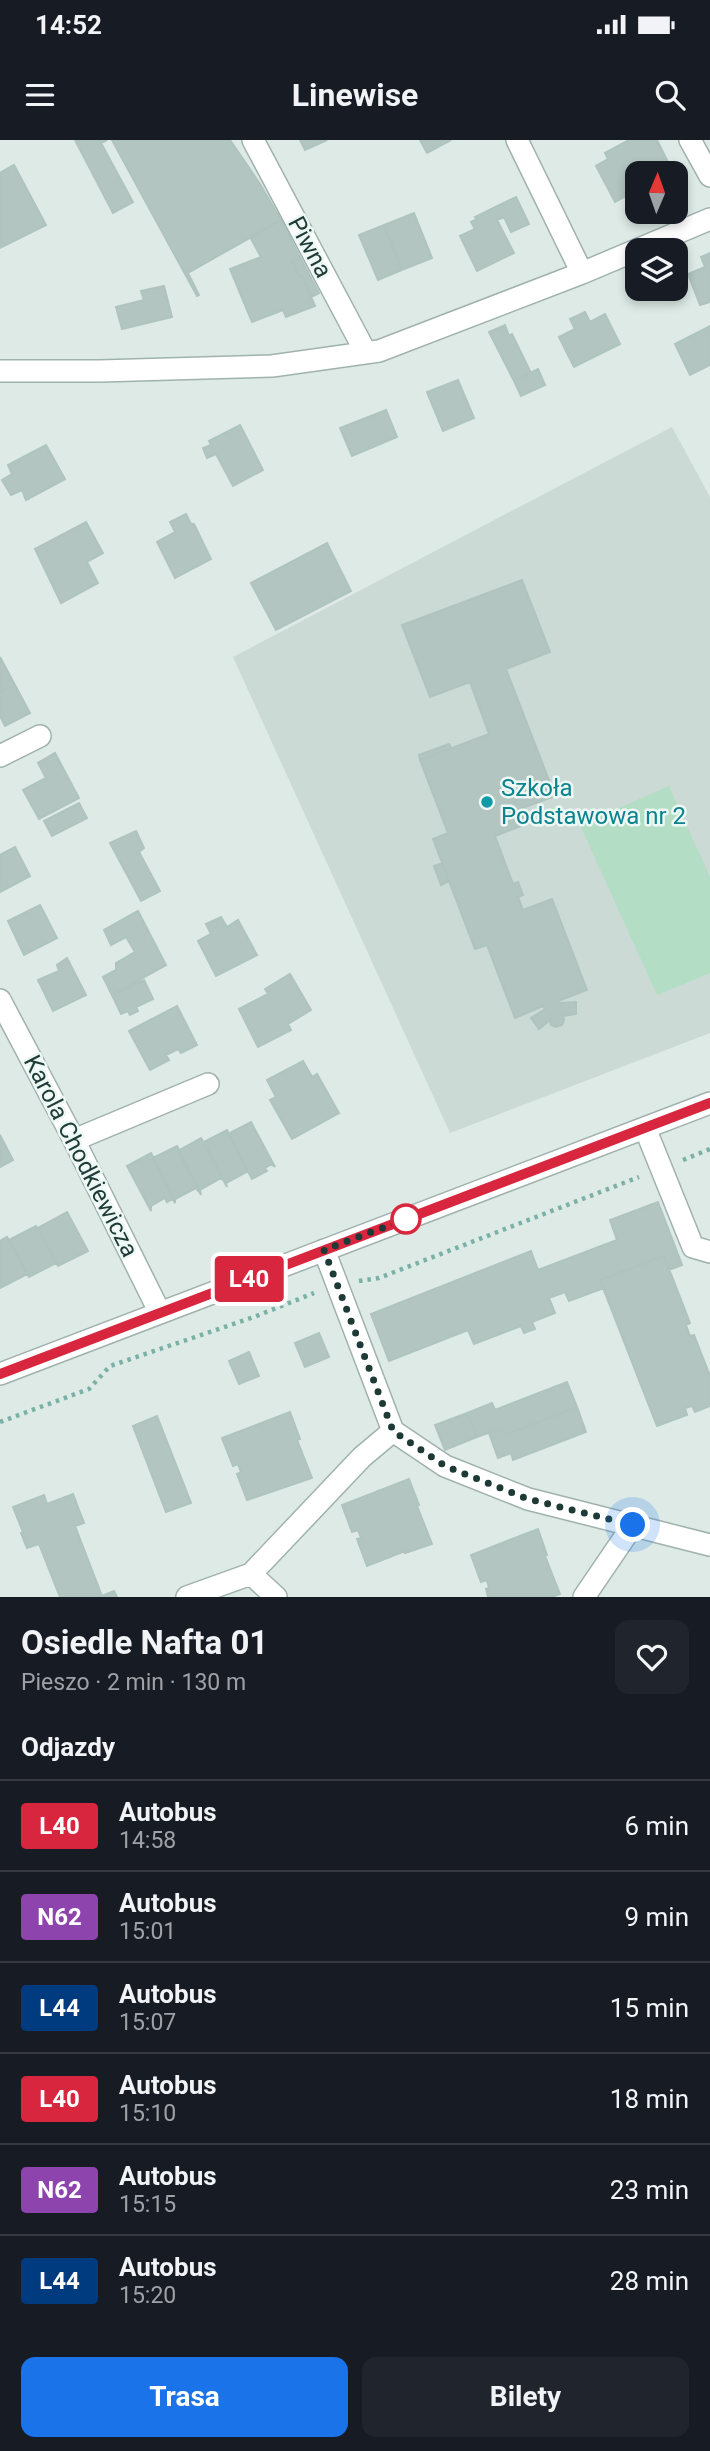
<!DOCTYPE html>
<html lang="pl">
<meta charset="utf-8">
<style>
body{margin:0;font-family:Roboto,sans-serif;background:#20242c;color:#f1f3f6;height:100vh;display:flex;flex-direction:column;font-size:26px;white-space:nowrap}
*{box-sizing:border-box;margin:0}
p{font-size:23px;color:#9ea1a6}
.icon{flex:none;width:38px;height:38px;fill:none;stroke:currentColor;stroke-width:2;stroke-linecap:round;stroke-linejoin:round}
.map{position:relative;height:1457px;overflow:hidden}
.details{display:flex;flex-direction:column;background:#171b24;flex:1}
.details>*{flex:none}
.badge{padding:0 14px;border-radius:5px;font-size:24px;line-height:46px}
.needle{width:46px;rotate:2deg}
.controls{position:absolute;left:625px;top:21px;display:grid;gap:14px}
.controls a{display:grid;place-items:center;width:63px;height:63px;border-radius:14px;background:#171b24;box-shadow:0 4px 10px #0003;font-size:35px}
.you{position:absolute;width:35px;height:35px;margin:-18px;border:5px solid #fff;border-radius:50%;background:#1a73e8;box-shadow:0 0 0 10px #1a73e833}
.map>.badge{position:absolute;translate:-50% -50%;box-shadow:0 0 0 4px #fff}
h2{padding:0 21px;font-size:26px;line-height:63px}
.round{display:grid;place-items:center;flex:none;width:74px;height:74px;border-radius:14px;background:#20242c}
.head{display:flex;align-items:center;justify-content:space-between;height:119px;padding:0 21px}
h1{font-size:33px;font-weight:700;line-height:52px}
.primary-button{display:flex;gap:14px;margin-top:auto;padding:14px 21px}
.primary-button a{flex:1;height:80px;border-radius:14px;background:#1a73e8;color:#fff;font-size:28px;font-weight:700;line-height:80px;text-align:center}
.primary-button a+a{background:#20242c;color:#f1f3f6}
ul{padding:0;list-style:none}
li{display:flex;align-items:center;gap:21px;height:91px;padding:0 21px;border-top:2px solid #363941}
li div{flex:1}
li b{display:block;font-size:26px}
li em{font-style:normal}
li .badge{min-width:77px;font-weight:700;text-align:center}
.status{display:flex;justify-content:space-between;align-items:center;height:49px;padding:0 35px;background:#171b24;direction:ltr}
.status svg{height:19px;fill:currentColor}
header{display:flex;justify-content:space-between;align-items:center;height:91px;padding:0 21px;background:#171b24;font-size:32px;font-weight:700}
.map>svg:first-child{display:block}
</style>
<div class="status"><b>14:52</b><svg viewBox="0 0 49 12"><path d="M0 12V9h3v3zM5 12V6h3v6zM10 12V3h3v9zM15 12V0h3v12zM26 1h20v11H26zM47 4h2v5h-2z"/></svg></div>
<header><svg class="icon" aria-label="menu" viewBox="0 0 24 24"><path d="M4 6h16M4 12h16M4 18h16"/></svg>Linewise<svg class="icon" aria-label="search" viewBox="0 0 24 24"><circle cx="10" cy="10" r="6"/><path d="M15 15l6 6"/></svg></header>
<div class="map">
<svg width="710" height="1457" viewBox="0 0 710 1457">
<rect width="100%" height="100%" fill="#ddeae6"/>
<path fill="#cbdad5" d="M672 287 710 357V893L450 993 233 517Z"/>
<path fill="#b4ddc5" d="M669 646 710 737V833L657 855 580 685Z"/>
<path fill="#b2c5c0" stroke="#afc4be" stroke-width="2" d="M75 0H107L101 3 133 62 113 73Z
M112 0H230L260 44 281 80 188 133 199 155 197 156Z
M300 0H327L305 10Z
M420 0H451L427 13Z
M629 0H657L668 22 647 33H637V50L615 62 596 26 608 19 605 13Z
M14 25 46 85 0 108V33Z
M516 57 529 84 511 92 504 77 497 80 514 113 477 131 460 96 475 89 471 82 477 79 475 77Z
M414 73 432 118 402 130 384 85Z
M281 80 301 119 292 121 299 136 302 135 315 166 286 177 283 170 252 182 230 129 261 117 250 97Z
M384 85 402 130 378 140 359 95Z
M710 113V162L700 165 688 134 705 127 701 117Z
M301 119 319 153 311 157 302 135 299 136 292 121Z
M164 146 172 177 122 189 116 167 144 160 141 151Z
M585 172 590 182 605 174 620 204 574 227 559 197 575 189 570 179Z
M505 185 509 196 512 194 531 233 514 241 489 192Z
M710 186V225L690 235 675 204Z
M538 229 545 245 521 256 514 241Z
M458 240 474 278 443 291 427 252Z
M386 270 397 297 352 316 340 288Z
M240 285 263 330 233 346 216 314 207 318 203 308 211 305 209 301Z
M46 305 65 339 26 360 22 350 11 355 2 340 12 334 8 325Z
M186 374 191 384H194L211 419 175 438 157 402 175 392 170 382Z
M86 382 103 413 87 422 98 443 61 463 35 409Z
M327 403 351 451 276 490 251 443Z
M522 440 550 512 506 529 555 656 520 669 526 684 495 696 513 744 518 742 523 755 518 757 523 770 552 759 587 850 558 861 559 863 576 862V874L563 876 564 880 562 885 556 887 551 885 550 880 539 889 531 878 545 869 543 866 515 878 487 805 475 809 433 699 448 693 420 620 489 594 470 542 430 557 402 485Z
M0 517 15 545 0 552Z
M15 545 30 573 5 586 0 576V552Z
M449 604 451 608 420 620 419 615Z
M55 613 79 658 39 679 23 650 46 638 38 623Z
M79 663 87 678 52 696 44 681Z
M136 691 144 708 139 712 160 751 141 761 110 703Z
M15 707 30 736 0 752V715Z
M442 723 449 741 441 745 434 726Z
M40 765 57 798 24 815 8 781Z
M138 771 166 825 112 855 103 837 116 830V823L135 812 126 797 111 805 104 790Z
M221 777 227 787 238 780 257 815 216 836 198 801 211 794 206 784Z
M67 818 86 855 53 871 38 840 59 831 57 825Z
M290 834 311 870 288 884 291 890 258 907 239 869 268 854 265 849Z
M144 840 153 859 136 867 138 871 130 875 128 871 121 874 112 855Z
M177 866 197 905 181 913 178 909 166 915 169 920 150 930 129 891Z
M303 921 312 937 317 934 339 973 292 999 270 960 276 957 267 940Z
M251 982 275 1027 272 1024 265 1028 267 1031 252 1039 228 994Z
M227 990 248 1031 226 1043 227 1047 204 1002Z
M0 995 13 1020 0 1027Z
M201 998 225 1042 221 1038 200 1050 201 1055 178 1011Z
M177 1006 200 1050 198 1051 196 1048 175 1059V1063L153 1018Z
M151 1013 174 1058 167 1062 165 1058 151 1066V1071L127 1026Z
M658 1062 682 1125 669 1130 664 1116 600 1140 604 1148 569 1161 565 1152 549 1158 555 1173 532 1182 535 1189 524 1193 521 1186 474 1204 468 1190 389 1221 371 1174 531 1111 538 1130 617 1100 610 1080Z
M67 1072 88 1111 58 1126 38 1088Z
M36 1086 56 1123 29 1137 9 1100Z
M7 1097 27 1134 0 1148V1101Z
M664 1116 690 1183 686 1185 690 1196 694 1195 710 1236V1266L695 1272 692 1266 685 1268 687 1275 657 1286 600 1140Z
M319 1193 329 1217 305 1227 295 1203Z
M249 1212 259 1236 239 1244 229 1221Z
M567 1242 577 1267 505 1295 502 1288 477 1297 467 1273 492 1263 495 1270Z
M577 1267 586 1292 513 1320 511 1313 498 1318 489 1293 502 1288 505 1295Z
M290 1272 300 1299 297 1300 312 1338 247 1360 237 1334 241 1332 238 1324 233 1326 222 1298Z
M467 1273 477 1297 445 1310 435 1285Z
M157 1276 191 1363 166 1372 133 1286Z
M409 1339 419 1365 417 1366 432 1404 405 1413V1411L367 1426 357 1399 361 1398 358 1390 352 1392 342 1365Z
M73 1354 84 1383 75 1386 102 1456 114 1451 117 1457H60L39 1404 27 1408 21 1393 23 1392 13 1367 44 1355 47 1364Z
M538 1389 547 1415 545 1416 560 1454 552 1457H488L486 1449 489 1448 487 1440 481 1442 471 1415Z"/>
<g fill="none" stroke-linecap="round" stroke-linejoin="round">
<defs>
<path id="minor" d="M253 0 366 213
M517 0 582 133
M690 0 710 36
M0 231H100L272 226 379 211 582 133 710 79
M0 616 40 596
M0 860 74 1000 160 1173
M645 988 693 1107 710 1112
M74 1000 208 944
M324 1110 393 1291 445 1326 528 1359 710 1405
M0 1234 710 963
M251 1434 276 1457
M187 1457 251 1434 362 1317 393 1291
M584 1457 633 1385"/>
</defs>
<use href="#minor" stroke="#a0b2ae" stroke-width="24"/>
<path stroke="#7bb0a7" stroke-width="4.5" stroke-dasharray="3.5 5" stroke-linecap="butt" d="M683 1020 710 1009
M359 1141 379 1138 639 1037
M0 1282 89 1249 110 1226 254 1177 314 1153"/>
<use href="#minor" stroke="#fff" stroke-width="21"/>
</g>
<g fill="none" stroke-linecap="round" stroke-linejoin="round">
<defs>
<path id="line" d="M0 1234 710 963"/>
</defs>
<use href="#line" stroke="#fff" stroke-width="16"/>
<use href="#line" stroke="#d7263d" stroke-width="10"/>
<path stroke="#1e3a37" stroke-width="7" stroke-dasharray="0 12.6" d="M406 1079 324 1110 393 1291 445 1326 528 1359 633 1385"/>
</g>
<circle fill="#0f9aa8" stroke="#edf7f3" stroke-width="2.5" cx="487" cy="662" r="7"/>
<circle fill="#fff" stroke="#d7263d" stroke-width="3.5" cx="406" cy="1079" r="14"/>
<g text-anchor="middle" stroke-width="5" stroke-linejoin="round" paint-order="stroke">
<g font-size="24" fill="#1e3a37" stroke="#edf7f3">
<text transform="translate(310 107) rotate(62)" y="8">Piwna</text>
<text transform="translate(81 1016) rotate(63)" y="8">Karola Chodkiewicza</text>
</g>
<g font-size="24" fill="#0d838f" stroke="#edf7f3" text-anchor="start">
<text x="501" y="656">Szkoła<tspan x="501" dy="28">Podstawowa nr 2</tspan></text>
</g>
</g>
</svg>
<div class="controls">
<a><svg class="needle" viewBox="-14 -14 28 28"><path d="M0-13l5 13h-10z" fill="#e53935"/><path d="M0 13l5-13h-10z" fill="#9ea1a6"/></svg></a>
<a><svg class="icon" aria-label="layers" viewBox="0 0 24 24"><path d="M12 4l9 5-9 5-9-5zM3 14l9 5 9-5"/></svg></a>
</div>
<div class="you" style="left:633px;top:1385px"></div>
<b class="badge" style="left:249px;top:1139px;background:#d7263d;color:#fff">L40</b>
</div>
<section class="details">
<div class="head"><div><h1>Osiedle Nafta 01</h1><p>Pieszo · 2 min · 130 m</p></div><a class="round"><svg class="icon" aria-label="heart" viewBox="0 0 24 24"><path d="M12 20l-8-8c-3-5 5-10 8-4 3-6 11-1 8 4z"/></svg></a></div>
<h2>Odjazdy</h2>
<ul>
<li><span class="badge" style="background:#d7263d;color:#fff">L40</span><div><b>Autobus</b><p>14:58</p></div><em>6 min</em></li>
<li><span class="badge" style="background:#8e44ad;color:#fff">N62</span><div><b>Autobus</b><p>15:01</p></div><em>9 min</em></li>
<li><span class="badge" style="background:#003b80;color:#fff">L44</span><div><b>Autobus</b><p>15:07</p></div><em>15 min</em></li>
<li><span class="badge" style="background:#d7263d;color:#fff">L40</span><div><b>Autobus</b><p>15:10</p></div><em>18 min</em></li>
<li><span class="badge" style="background:#8e44ad;color:#fff">N62</span><div><b>Autobus</b><p>15:15</p></div><em>23 min</em></li>
<li><span class="badge" style="background:#003b80;color:#fff">L44</span><div><b>Autobus</b><p>15:20</p></div><em>28 min</em></li>
</ul>
<div class="primary-button"><a>Trasa</a><a>Bilety</a></div>
</section>
